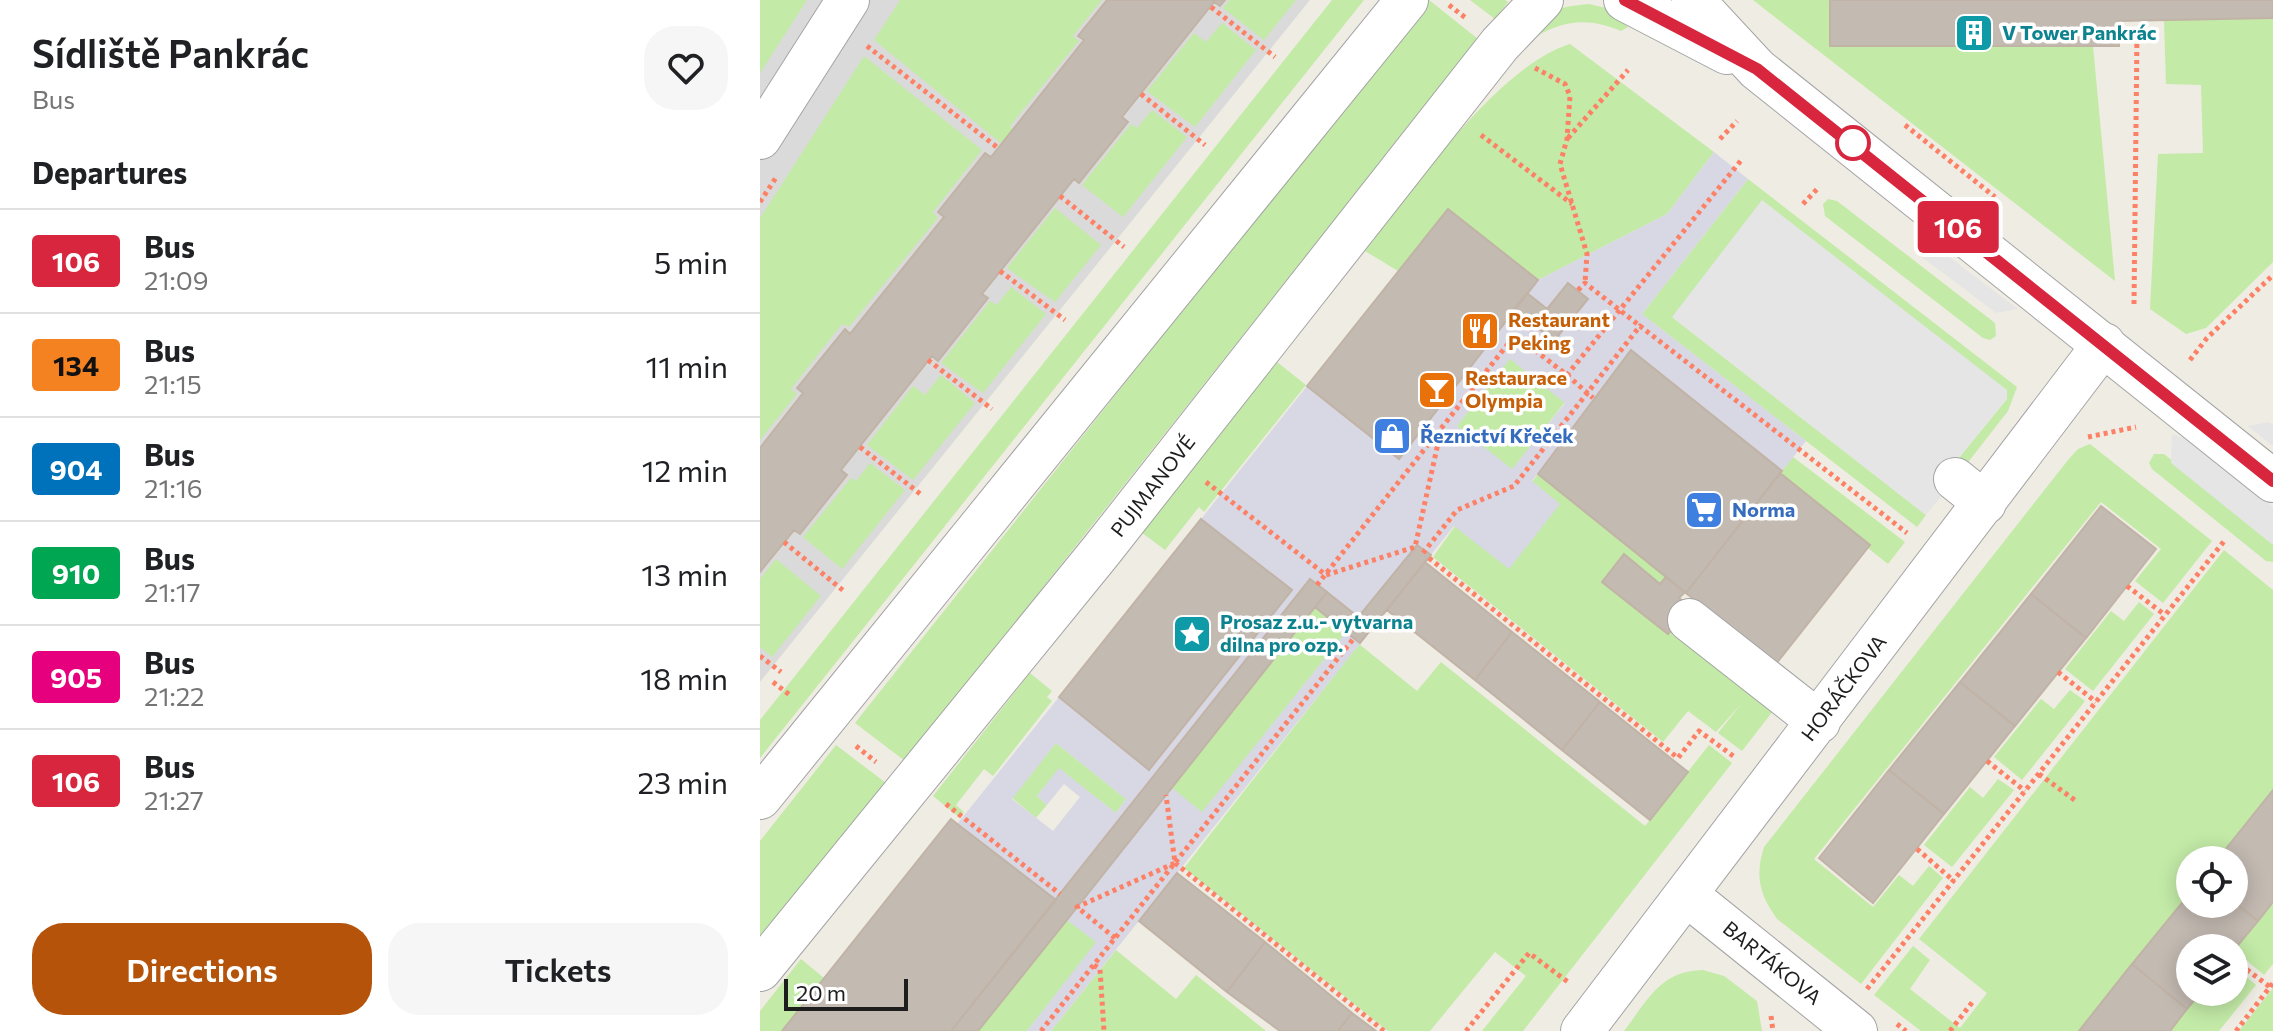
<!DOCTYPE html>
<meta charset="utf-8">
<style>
body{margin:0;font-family:Commissioner,sans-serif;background:#f6f6f6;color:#202124;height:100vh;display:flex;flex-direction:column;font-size:30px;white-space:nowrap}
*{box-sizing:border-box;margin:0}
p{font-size:26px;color:#757577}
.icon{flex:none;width:44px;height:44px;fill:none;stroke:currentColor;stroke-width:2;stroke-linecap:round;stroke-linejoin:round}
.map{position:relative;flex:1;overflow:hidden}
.details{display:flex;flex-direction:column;background:#fff;width:760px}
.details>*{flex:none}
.badge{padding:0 16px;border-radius:6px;font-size:28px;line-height:52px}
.tools{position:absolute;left:1416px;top:846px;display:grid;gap:16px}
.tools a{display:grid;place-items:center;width:72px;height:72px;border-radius:50%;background:#fff;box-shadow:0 4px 20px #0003;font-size:40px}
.scale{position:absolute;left:24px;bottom:20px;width:124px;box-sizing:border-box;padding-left:8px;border:4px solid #1d1d1d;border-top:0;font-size:22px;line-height:28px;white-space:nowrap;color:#1d1d1d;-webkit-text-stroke:6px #fff;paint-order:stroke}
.map>.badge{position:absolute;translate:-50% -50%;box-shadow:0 0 0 4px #fff}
h2{padding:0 32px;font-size:30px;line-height:72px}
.round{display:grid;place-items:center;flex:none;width:84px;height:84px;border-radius:32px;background:#f6f6f6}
.headline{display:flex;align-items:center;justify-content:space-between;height:136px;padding:0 32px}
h1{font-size:38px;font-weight:600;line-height:60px}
.primary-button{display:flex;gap:16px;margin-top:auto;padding:16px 32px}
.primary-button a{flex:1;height:92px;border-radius:32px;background:#b45309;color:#fff;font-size:32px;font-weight:600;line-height:92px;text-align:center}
.primary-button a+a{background:#f6f6f6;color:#202124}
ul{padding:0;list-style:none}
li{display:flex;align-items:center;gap:24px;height:104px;padding:0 32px;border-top:2px solid #e0e0e0}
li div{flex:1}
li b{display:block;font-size:30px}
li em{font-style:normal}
li .badge{min-width:88px;font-weight:700;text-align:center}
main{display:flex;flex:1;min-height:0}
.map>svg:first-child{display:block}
</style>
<main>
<section class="details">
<div class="headline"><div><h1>Sídliště Pankrác</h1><p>Bus</p></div><a class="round"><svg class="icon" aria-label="heart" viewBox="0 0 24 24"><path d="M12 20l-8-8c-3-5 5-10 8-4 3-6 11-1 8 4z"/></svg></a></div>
<h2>Departures</h2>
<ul>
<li><span class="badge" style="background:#d7263d;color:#fff">106</span><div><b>Bus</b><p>21:09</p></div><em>5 min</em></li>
<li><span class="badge" style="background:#f58220;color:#111">134</span><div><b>Bus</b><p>21:15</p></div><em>11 min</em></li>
<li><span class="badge" style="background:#0072bc;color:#fff">904</span><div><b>Bus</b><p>21:16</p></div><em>12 min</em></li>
<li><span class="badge" style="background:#00a651;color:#fff">910</span><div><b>Bus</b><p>21:17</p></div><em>13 min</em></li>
<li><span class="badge" style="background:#e6007e;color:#fff">905</span><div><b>Bus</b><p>21:22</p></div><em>18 min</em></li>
<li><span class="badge" style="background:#d7263d;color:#fff">106</span><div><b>Bus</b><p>21:27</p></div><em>23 min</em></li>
</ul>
<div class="primary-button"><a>Directions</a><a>Tickets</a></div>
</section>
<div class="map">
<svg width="1513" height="1031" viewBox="0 0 1513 1031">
<rect width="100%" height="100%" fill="#efece3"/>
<path fill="#dbdada" d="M0 0H550L0 682Z"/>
<path fill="#c3eaa7" d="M0 0H47L0 73Z
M140 0H342L313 36 319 41 250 126 253 129 242 144 114 40Z
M470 0H536L504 40 463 8Z
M572 0H604L0 758V720Z
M669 0 718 39 145 761 95 723Z
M710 0H745L748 2 735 19Z
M993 0H1070L1333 46 1355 281Z
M829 4 846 8 868 27 861 31C829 17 803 20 773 38 786 9 798 7 829 4Z
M1513 18V262L1446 328 1426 334 1390 309 1398 154 1443 153 1441 85 1406 84 1404 20Z
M462 23 496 50 435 127 387 91 434 33 446 42Z
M810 44 954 152 907 214 778 280 688 209 638 271 605 251C654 189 735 68 810 44Z
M104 56 222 150 173 212 178 218 89 327 82 324 31 389 37 394 0 440V218Z
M392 110 427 137 363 217 322 185 371 124 377 128Z
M988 179 1257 387 1248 411 1195 479 1198 459 1247 399 912 317 1166 515 1157 527 882 314Z
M1068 199 1077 201 1235 323 1236 336 1230 340 1223 338 1065 216 1063 204Z
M295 208 341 245 295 302 247 268Z
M251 287 286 314 223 393 181 363 230 301 237 305Z
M750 358 805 402 752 470 697 426Z
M517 362 546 385 444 512 439 507 405 550 381 532Z
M181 375 215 403 153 480 107 445 153 386 165 395Z
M1330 444 1452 541 1403 603 1375 581 1401 549 1341 502 1054 859 1113 907 1139 875 1153 886 1169 866 1183 878 1101 984 1017 919C999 894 995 876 1004 847L1308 460 1318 449Z
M1394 454H1404L1513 543V562L1506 561 1392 469 1389 463Z
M1033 457 1145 542 1128 564 1108 548 1110 545 1020 473Z
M110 463 145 490 82 569 43 537 91 478 96 481Z
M778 474 906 577 900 584 864 555 842 582 909 633 913 628 1013 711 982 751 958 733 982 703 956 732 928 711 903 742 673 557 695 526 749 568 772 482Z
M1464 550 1513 590V790L1457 860H1430V893L1319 1031H1161L1114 995 1153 946 1170 960 1150 989 1200 1028 1227 993 1159 939Z
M16 559 61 596 12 657 0 647V579Z
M1379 602 1394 614 1333 691 1305 669 1351 611 1364 621Z
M555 607 586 632 442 813 411 788Z
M599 644 657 691 681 662 885 826 949 745 972 763 763 1031H722L766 976 735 952 670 1031H628L424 868Z
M270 673 292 691 287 697 292 701 233 776 224 769 196 805 204 812 200 818 173 796Z
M1310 690 1325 701 1262 780 1234 757 1281 699 1294 709Z
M296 743 366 799 356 813 299 769 277 796 287 805 276 818 252 798Z
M76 745 126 783 0 942V841Z
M1238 779 1254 790 1192 867 1164 845 1210 787 1223 798Z
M1513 902V964L1504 975 1474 950Z
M307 920 337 942 267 1031H218Z
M356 950 416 999 436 975 506 1031H291Z
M41 959 64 978 22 1031H0V1011Z
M943 970 964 976 997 1001 1002 1031H864C888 1000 900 971 943 970Z
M1482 973 1496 985 1459 1031H1410L1441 992H1474V983Z
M1513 988V1031H1479Z"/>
<path fill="#e5e5e5" d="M1002 200 1247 390V398L1198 459 1195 479 1166 515 912 317Z
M1172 244 1258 309 1236 313 1162 257Z
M1509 422 1513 425V446L1488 426Z
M1412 434 1433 442 1513 507V545L1411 463Z"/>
<path fill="#d8d7e4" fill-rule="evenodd" d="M954 152 988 179 882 314 1046 441 1022 471 871 350 772 481 800 504 749 569 694 526 291 1031H267L336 942 307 920 218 1031H191L295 900 198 823 299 697 390 770 532 591 441 519 547 386 639 459 778 280 907 214ZM808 283 828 299 794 341 774 325ZM750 359 805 403 752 469 697 426ZM555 608 585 633 442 812 411 787ZM296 743 366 799 356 813 299 768 277 796 287 805 304 784 320 797 293 831 252 799Z"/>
<path fill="#c3bab2" stroke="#c1b3a5" stroke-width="2" d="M347 0H465L460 6 454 2 362 117 368 122 319 183 314 179 222 294 228 298 178 361 172 356 81 470 87 475 40 534 34 530 0 572V448L43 393 37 388 85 329 90 334 184 217 178 212 225 153 231 157 324 40 318 36Z
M1070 0H1513V18L1358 21 1359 46H1070Z
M688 209 778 280 639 459 547 386Z
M808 283 828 299 794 341 774 325Z
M767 293 787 309 774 325 754 309Z
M871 350 1022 471 926 593 778 474Z
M1020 473 1110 545 1016 664 926 593Z
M1341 506 1396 549 1326 638 1271 594Z
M441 519 532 590 389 770 299 697Z
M657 545 671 555 600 643 586 632Z
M864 554 900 584 906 577 925 592 919 598 930 607 908 634 842 582Z
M665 562 752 632 715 680 627 610Z
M550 579 567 592 307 920 218 1031H191Z
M567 592 598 617 586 632 555 607Z
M1271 594 1326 638 1255 726 1200 682Z
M752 632 840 702 802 750 715 680Z
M1200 682 1255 726 1184 814 1129 770Z
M840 702 928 772 890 820 802 750Z
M1129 770 1184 814 1113 903 1059 858Z
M1513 790V902L1498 921 1474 902V860H1457Z
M191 819 296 900 191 1031H22Z
M417 873 505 942 467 992 379 921Z
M1430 893V904L1474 902 1498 921 1474 950 1430 948V992H1441L1427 1009 1372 964Z
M505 942 592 1013 578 1031H520L467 992Z
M1372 964 1427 1009 1410 1031H1319Z
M592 1013 616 1031H578Z"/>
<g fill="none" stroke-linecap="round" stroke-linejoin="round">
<defs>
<path id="minor" d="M865 0 967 53
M933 0 997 69 1513 481
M0 138 88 0
M1195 479 1225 503
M929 620 1059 722
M0 798 647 0
M928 896 1096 1031
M0 970 341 551 740 44 782 0
M822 1031 1344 344"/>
</defs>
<use href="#minor" stroke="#a4a4a4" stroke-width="44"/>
<path stroke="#fd8166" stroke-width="5" stroke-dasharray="4 4" stroke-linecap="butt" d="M689 5 707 19
M451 7 515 57
M107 46 238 148
M775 68 805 84 810 96 807 139 800 164 827 254 825 283
M381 94 445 145
M1145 125 1235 197
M721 135 812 204
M808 138 868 70
M960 139 977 121
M300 196 364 247
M0 202 17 176
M1043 204 1059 187
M240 271 305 320
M818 290 825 283 880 326
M1374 304 1377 34
M168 360 232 409
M1430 360 1447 338 1513 275
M807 375 833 398
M1328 437 1376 427
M100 447 163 496
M446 482 566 575 655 547 681 430
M24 542 85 592
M663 553 697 510 754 486 880 326 1147 533
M669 558 918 758 939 731 976 758
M557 585 755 335 807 375 983 158
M1367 586 1405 615
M0 656 21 672
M1298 672 1336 702
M13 682 31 696
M96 746 116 762
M1227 761 1265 791
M1279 774 1316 801
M186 804 300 894
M1157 849 1194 881
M415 863 624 1031
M355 938 317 907 415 863 406 795
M1474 960 1510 987
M334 965 340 969 344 1031
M1107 989 1465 540
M1011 1016 1013 1031
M1137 1024 1146 1031
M281 1031 594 638
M706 1031 769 953 808 982
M1190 1031 1214 1000
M1476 1031 1513 983"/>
<use href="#minor" stroke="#fff" stroke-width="42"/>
</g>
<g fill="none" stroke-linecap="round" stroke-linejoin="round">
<defs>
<path id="line" d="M865 0 997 69 1513 481"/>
</defs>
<use href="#line" stroke="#fff" stroke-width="18"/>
<use href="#line" stroke="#d7263d" stroke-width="12"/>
</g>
<defs>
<symbol id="building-square" viewBox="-11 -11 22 22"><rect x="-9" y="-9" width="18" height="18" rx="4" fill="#0f9aa8" stroke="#fff"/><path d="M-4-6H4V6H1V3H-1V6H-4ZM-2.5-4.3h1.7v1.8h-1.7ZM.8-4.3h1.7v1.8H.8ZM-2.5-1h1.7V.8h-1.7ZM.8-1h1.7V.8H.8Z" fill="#fff"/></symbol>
<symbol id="restaurant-square" viewBox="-11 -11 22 22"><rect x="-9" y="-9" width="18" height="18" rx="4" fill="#e8710a" stroke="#fff"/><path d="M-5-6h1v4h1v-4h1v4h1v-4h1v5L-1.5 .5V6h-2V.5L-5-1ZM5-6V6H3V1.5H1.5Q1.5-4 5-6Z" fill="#fff"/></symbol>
<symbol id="bar-square" viewBox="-11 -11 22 22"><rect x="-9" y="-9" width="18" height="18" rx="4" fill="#e8710a" stroke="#fff"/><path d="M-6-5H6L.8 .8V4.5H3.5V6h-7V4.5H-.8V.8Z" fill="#fff"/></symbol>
<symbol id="shop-square" viewBox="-11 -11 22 22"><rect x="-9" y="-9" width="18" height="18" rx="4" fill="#3f7fe0" stroke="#fff"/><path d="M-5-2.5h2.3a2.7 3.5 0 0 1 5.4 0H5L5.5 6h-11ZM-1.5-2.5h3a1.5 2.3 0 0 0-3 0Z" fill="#fff"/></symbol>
<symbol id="supermarket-square" viewBox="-11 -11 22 22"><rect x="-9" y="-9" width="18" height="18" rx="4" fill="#3f7fe0" stroke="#fff"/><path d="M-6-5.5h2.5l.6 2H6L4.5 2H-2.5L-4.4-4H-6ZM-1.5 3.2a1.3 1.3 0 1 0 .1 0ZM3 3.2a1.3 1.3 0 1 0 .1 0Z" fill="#fff"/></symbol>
<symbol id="sight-square" viewBox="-11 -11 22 22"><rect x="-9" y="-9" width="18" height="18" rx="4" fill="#0f9aa8" stroke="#fff"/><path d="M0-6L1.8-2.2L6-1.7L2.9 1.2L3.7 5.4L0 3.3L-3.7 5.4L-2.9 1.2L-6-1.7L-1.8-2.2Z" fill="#fff"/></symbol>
</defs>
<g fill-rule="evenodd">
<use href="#building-square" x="1192" y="11" width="44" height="44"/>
<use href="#restaurant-square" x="698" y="309" width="44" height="44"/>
<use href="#bar-square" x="655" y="368" width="44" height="44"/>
<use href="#shop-square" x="610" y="414" width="44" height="44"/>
<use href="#supermarket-square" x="922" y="488" width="44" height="44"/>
<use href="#sight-square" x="410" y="612" width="44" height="44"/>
</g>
<circle fill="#fff" stroke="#d7263d" stroke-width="4" cx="1093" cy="143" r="16"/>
<g text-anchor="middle" stroke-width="7" stroke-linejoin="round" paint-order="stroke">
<g font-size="20" font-weight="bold" fill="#0d838f" stroke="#fff" text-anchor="start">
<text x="1242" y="40">V Tower Pankrác</text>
<text x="460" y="629">Prosaz z.u.- vytvarna<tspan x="460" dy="23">dilna pro ozp.</tspan></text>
</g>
<g font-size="20" font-weight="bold" fill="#c56008" stroke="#fff" text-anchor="start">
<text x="748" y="327">Restaurant<tspan x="748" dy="23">Peking</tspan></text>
<text x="705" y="385">Restaurace<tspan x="705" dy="23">Olympia</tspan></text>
</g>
<g font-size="20" font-weight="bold" fill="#366cbe" stroke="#fff" text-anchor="start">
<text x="660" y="443">Řeznictví Křeček</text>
<text x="972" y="517">Norma</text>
</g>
<g font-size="20" fill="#1d1d1d" stroke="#fff">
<text transform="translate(393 486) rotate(-52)" y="7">PUJMANOVÉ</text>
<text transform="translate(1084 688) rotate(-53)" y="7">HORÁČKOVA</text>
<text transform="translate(1012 963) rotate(39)" y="7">BARTÁKOVA</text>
</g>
</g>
</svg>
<div class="tools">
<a><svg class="icon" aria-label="locate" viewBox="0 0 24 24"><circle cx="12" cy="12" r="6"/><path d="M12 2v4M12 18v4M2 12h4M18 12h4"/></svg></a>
<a><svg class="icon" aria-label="layers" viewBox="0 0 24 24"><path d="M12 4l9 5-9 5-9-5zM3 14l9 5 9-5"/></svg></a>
</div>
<div class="scale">20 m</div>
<b class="badge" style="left:1198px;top:227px;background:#d7263d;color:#fff">106</b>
</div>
</main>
